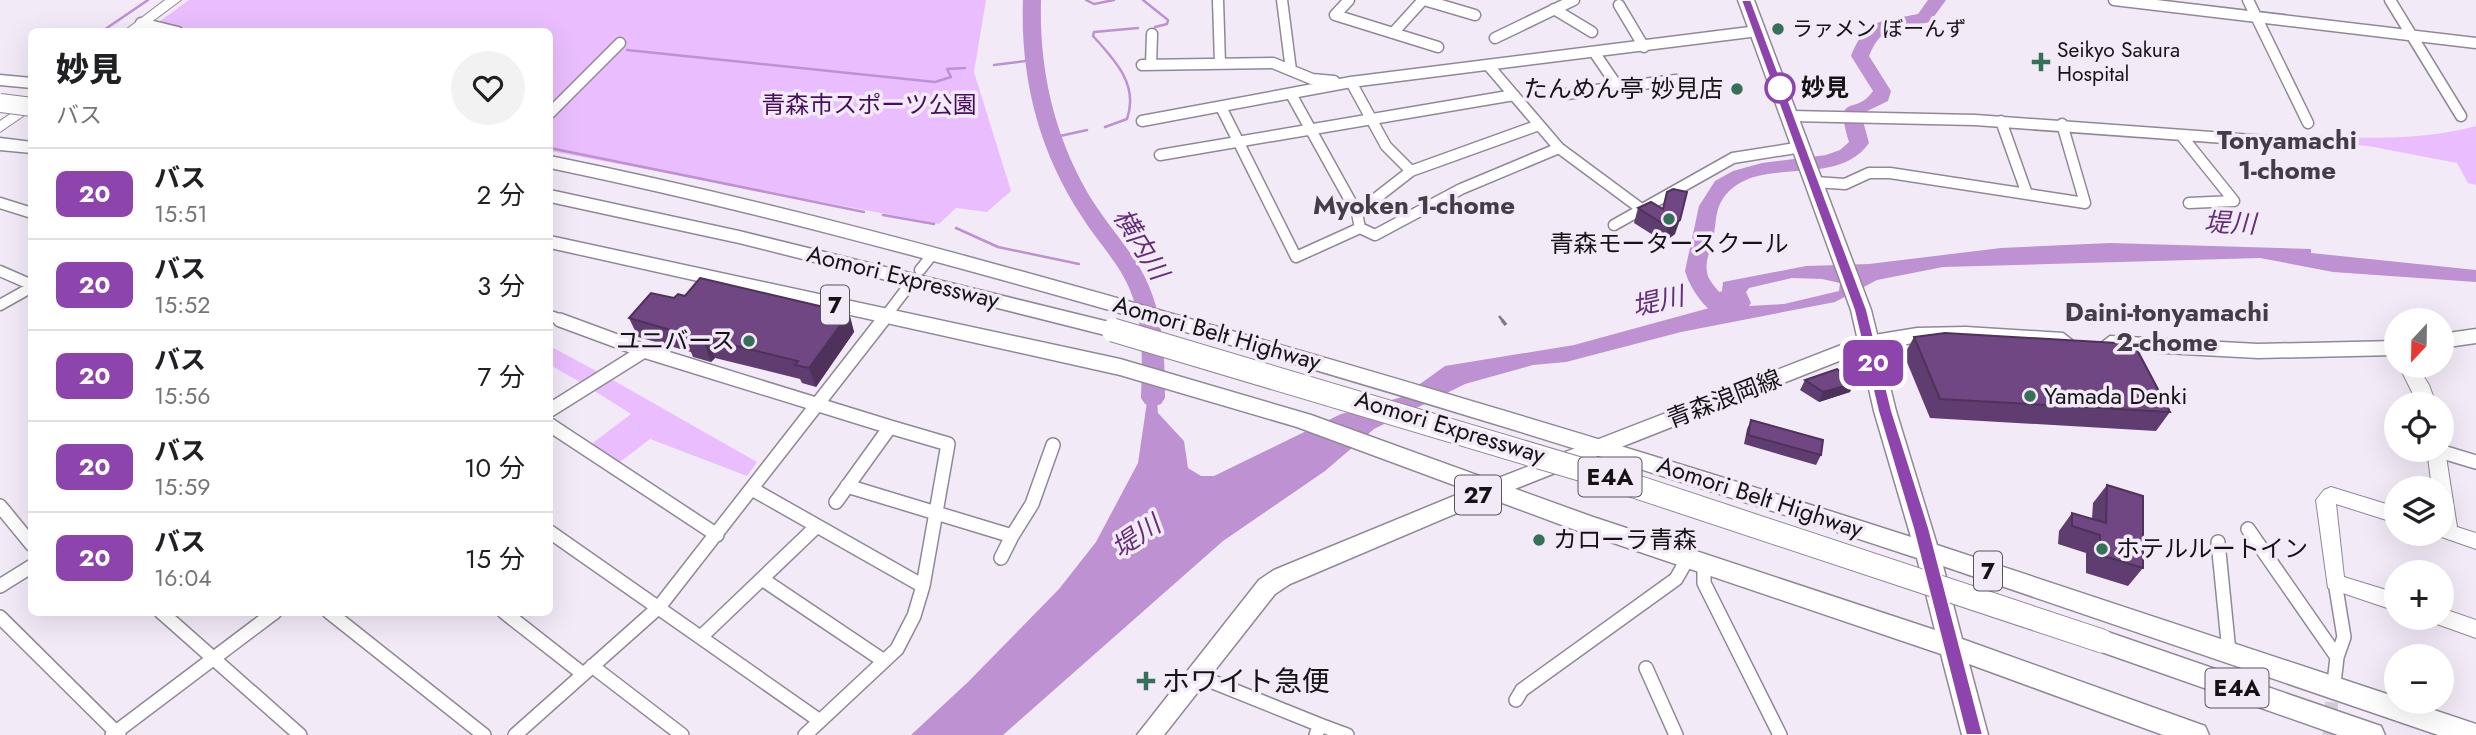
<!DOCTYPE html>
<html lang="ja">
<meta charset="utf-8">
<style>
body{margin:0;font-family:Jost,"Noto Sans JP",sans-serif;background:#f2f2f2;color:#202124;height:100vh;display:flex;flex-direction:column;font-size:26px;white-space:nowrap}
*{box-sizing:border-box;margin:0}
p{font-size:23px;color:#757577}
.icon{flex:none;width:38px;height:38px;fill:none;stroke:currentColor;stroke-width:2;stroke-linecap:round;stroke-linejoin:round}
.map{position:relative;flex:1;overflow:hidden}
.details{position:absolute;left:28px;top:28px;width:525px;height:588px;display:flex;flex-direction:column;background:#fff;border-radius:10px;box-shadow:0 7px 28px #0002}
.details>*{flex:none}
.badge{padding:0 14px;border-radius:10px;font-size:24px;line-height:46px}
.needle{width:46px;rotate:202deg}
.buttons{position:absolute;left:2384px;top:308px;display:grid;gap:14px}
.buttons a{display:grid;place-items:center;width:70px;height:70px;border-radius:50%;background:#fff;box-shadow:0 7px 28px #0002;font-size:35px}
.map>.badge{position:absolute;translate:-50% -50%;box-shadow:0 0 0 4px #fff}
.round{display:grid;place-items:center;flex:none;width:74px;height:74px;border-radius:37px;background:#f2f2f2}
.headline{display:flex;align-items:center;justify-content:space-between;height:119px;padding:0 28px}
h1{font-size:33px;font-weight:800;line-height:52px}
ul{padding:0;list-style:none}
li{display:flex;align-items:center;gap:21px;height:91px;padding:0 28px;border-top:2px solid #e0e0e0}
li div{flex:1}
li b{display:block;font-size:26px}
li em{font-style:normal}
li .badge{min-width:77px;font-weight:700;text-align:center}
.map>svg:first-child{display:block}
</style>
<div class="map">
<svg width="2476" height="735" viewBox="0 0 2476 735">
<rect width="100%" height="100%" fill="#f3eaf8"/>
<path fill="#eabefe" d="M189 0H986L974 72 1011 191 987 212 956 208 939 224 550 151V32H145Z
M2476 126V185L2468 183 2457 163 2368 146 2307 141 2303 134C2359 139 2421 141 2476 126Z
M550 346 598 372 580 382 550 365Z
M611 379 757 462 747 476 650 439 620 462 590 445 631 414 593 390Z"/>
<path fill="#bd91d2" fill-rule="evenodd" d="M2110 243 2311 249V253L2476 270V282L2333 272 2260 258 1943 267 1877 280 1835 302 1681 332 1566 362 1533 365 1465 384 1374 429 1325 471 1223 541 1003 735H911L968 682 1059 589 1096 542 1138 463 1153 361 1158 413 1184 441 1188 468 1201 476H1214L1341 414 1402 397 1445 366 1574 345 1713 307 1710 296 1722 291 1723 282 1806 266 1869 264 2001 248ZM1792 278 1822 279 1840 283 1839 291 1784 304 1749 306 1751 303 1746 292 1749 288Z"/>
<g fill="none" stroke-linecap="round" stroke-linejoin="round">
<path stroke="#bd91d2" stroke-width="2.5" d="M1086 0 1094 4 1114 0
M1143 0 1168 20 1167 24 1155 27
M101 32 148 0
M627 50 935 82 951 77 947 69 965 68
M994 65 1033 60
M1105 127 1127 119C1139 85 1115 60 1093 36L1094 32 1138 28
M1051 138 1087 130
M550 148 864 212
M883 215 934 224
M956 228 998 247 1079 264
M1126 276 1136 279"/>
<path fill="#bd91d2" fill-rule="evenodd" d="M1023 0H1041C1039 67 1053 131 1086 190 1100 215 1119 236 1135 260 1163 302 1165 349 1165 398L1161 404 1153 407 1145 404 1141 398C1142 364 1144 330 1133 298 1123 267 1099 244 1082 217 1039 152 1020 78 1023 0Z
M1928 0H1946L1930 22C1899 29 1883 22 1869 56L1891 91 1888 101 1861 114 1869 143C1835 192 1750 150 1721 202 1715 212 1716 227 1713 239 1710 252 1702 267 1710 280 1717 293 1731 300 1738 312L1735 317C1713 324 1690 290 1685 271L1699 206 1715 181 1733 171 1762 163 1826 155 1840 150 1849 142C1833 90 1856 117 1873 91L1851 56C1867 17 1881 22 1918 14Z"/>
<path stroke="#d2cad6" stroke-width="13" stroke-dasharray="13 7" stroke-linecap="butt" d="M2329 735 2332 698"/>
<defs>
<path id="street-far1" d="M1218 0 1220 64
M1282 0 1291 70
M1349 0 1335 15 1438 47
M1424 0 1475 15
M2114 0 2476 43
M2248 0 2308 123
M2390 0 2461 116
M1619 5 1644 47
M1554 9 1592 32
M141 23 178 32
M1393 33 1423 0
M1495 38 1574 0
M1594 52 1618 87 1676 80
M1142 65 1273 63 1312 79 1334 81
M1151 65 1152 34
M1488 65 1559 148 1640 208
M1351 82 1386 146 1411 171
M1291 94 1357 213
M1567 94 1618 87
M1221 107 1296 257 1360 228 1357 213 1411 171 1539 125
M550 113 620 43
M1791 116 1975 120 2280 142
M1142 121 1351 82 1758 31
M2001 121 2027 194
M2181 135 2234 201 2189 203
M1160 155 1514 95
M1815 182 1845 184 1869 173H1890L2085 203 2062 124
M0 203 32 213
M1614 225 1733 158 1802 147
M1360 228 1375 235 1461 189 1559 148
M920 270 932 255
M0 271 32 285
M0 305 32 287
M550 316 565 321
M882 321 907 288"/>
<path id="street" d="M560 320 644 351 890 427 836 502
M550 410 644 351
M550 425 717 535
M890 427 948 444 923 586
M2436 450 2476 462
M847 486 1012 536 1032 504 1053 445
M752 489 923 586 914 616 897 649 805 735
M0 506 32 545
M2248 529 2337 657
M550 532 820 721
M2218 542 2229 652
M1001 558 1012 536
M1704 563V583L1780 735
M762 579 884 661
M0 586 32 566
M161 612 300 735
M329 612 484 735
M504 612 583 674
M0 617 119 735
M702 636 817 526
M592 666 682 735
M1646 668 1676 735
M1198 676 1320 725 1316 735
M2333 692 2337 657 2344 637 2335 582
M1516 700 1522 690 1676 579 1688 558
M1320 725 1347 735
M112 735 275 612
M515 735 659 607 883 320"/>
<path id="secondary" d="M165 0H181L138 32H123Z
M32 99V110L0 132V121Z
M2399 366H2417L2429 385 2436 404H2418Z
M2441 445 2445 450 2457 527 2476 533V549L2433 534H2441V488H2432L2427 450H2441Z
M2331 487 2396 507V523L2336 504 2344 577 2396 593V611L2328 588 2316 500 2324 490Z
M2441 608 2476 620V638L2434 623 2431 618H2441Z"/>
<path id="primary" d="M1966 327 2063 333 2072 340 2063 347 1941 340 1872 348 1497 496 1290 584 1275 594 1164 735H1137L1259 580 1274 570 1483 484 1862 337 1917 328Z
M2476 329V343L2441 348V334Z
M2110 336 2258 344 2396 341V355L2258 358 2110 350 2101 343Z"/>
<path id="highway" d="M1738 0H1754L1871 310 1896 411 1937 545 2396 697V702H2410L2476 724V735H2438L1943 566 1962 639 2205 726 2209 735H2163L1969 664 1988 735H1962L1941 654 1578 531 1297 427 1120 375 550 248V236L1120 359 1311 415 1593 517 1935 630 1917 558C1690 483 1463 413 1234 346 1007 280 781 216 550 168V156C766 200 978 258 1190 319 1432 388 1672 460 1911 537L1874 411 1851 310Z
M0 75 32 78V88L0 85Z
M0 138 32 142V153L0 150Z
M550 190 739 231 1113 323 1120 325 1123 330 1120 335 1113 337 739 243 550 202Z
M2102 630 2372 723 2381 726 2385 735H2338L2093 649 2090 641 2093 633Z"/>
</defs>
<use href="#street-far1" stroke="#918895" stroke-width="13"/>
<use href="#street" stroke="#918895" stroke-width="16"/>
<use href="#secondary" stroke="#918895" stroke-width="2"/>
<use href="#primary" stroke="#918895" stroke-width="3"/>
<use href="#highway" stroke="#918895" stroke-width="3"/>
<use href="#street-far1" stroke="#fff" stroke-width="10"/>
<use href="#street" stroke="#fff" stroke-width="13"/>
<use href="#secondary" fill="#fff" fill-rule="evenodd"/>
<use href="#primary" fill="#fff" fill-rule="evenodd"/>
<use href="#highway" fill="#fff" fill-rule="evenodd"/>
<path stroke="#7f7982" stroke-width="2.5" stroke-dasharray="12 6" stroke-linecap="butt" d="M1499 316 1503 321"/>
<path stroke="#7f7982" stroke-width="3.5" stroke-dasharray="16 8" stroke-linecap="butt" d="M1502 320 1506 325"/>
<defs>
<path id="highway-bridge-far1" d="M0 103 32 107"/>
<path id="highway-bridge" d="M1113 330 1610 478 2102 641"/>
</defs>
<use href="#highway-bridge-far1" stroke="#918895" stroke-width="20" stroke-linecap="butt"/>
<use href="#highway-bridge" stroke="#918895" stroke-width="25" stroke-linecap="butt"/>
<use href="#highway-bridge-far1" stroke="#fff" stroke-width="18"/>
<use href="#highway-bridge" stroke="#fff" stroke-width="23"/>
</g>
<path fill="#603d70" d="M1638 208 1662 209 1675 234 1664 242 1634 223Z
M685 296 849 313 854 332 816 387 802 383 800 379 715 358 711 362 693 357 691 352 638 337 629 318Z
M1914 337 2170 412 2156 431 1930 418 1904 355Z
M1805 380 1850 392 1819 402 1800 390Z
M1751 420 1821 455 1816 465 1744 444 1747 429Z
M2107 485 2143 568 2128 586 2086 573V553L2058 544 2059 531 2072 513 2092 519 2093 503Z"/>
<path fill="#4e325b" d="M1680 220 1675 234 1664 242 1668 227Z
M849 313 854 332 816 387 809 368Z
M707 339 715 358 711 362 704 343Z
M1855 383 1850 392 1819 402 1823 392Z"/>
<path fill="#704782" stroke="#4e325b" stroke-width="2" d="M1673 189 1687 192 1680 220 1668 227 1638 208 1651 202 1663 209 1667 192Z
M700 278 849 313 809 368 795 365 798 361 707 339 704 343 685 338 688 335 629 318 651 293 674 298 678 294 685 296Z
M1945 333 2134 344 2170 412 1940 399 1914 337Z
M1837 369 1855 383 1823 392 1805 380Z
M1751 420 1823 440 1821 455 1748 435Z
M2107 485 2143 496V568L2100 555V535L2072 526V513L2106 523Z"/>
<path fill="#8e44ad" stroke="#fff" stroke-width="2" d="M1741 0H1751L1867 310 1892 411 1929 528 1983 735H1966L1913 528 1878 411 1854 310Z"/>
<g fill="#377059" stroke="#f3eaf8" stroke-width="2.5">
<circle cx="1778" cy="29" r="7"/>
<path d="M2037.5 51.5h7v7h7v7h-7v7h-7v-7h-7v-7h7z"/>
<circle cx="1737" cy="89" r="7"/>
<circle cx="1669" cy="219" r="7"/>
<circle cx="749" cy="341" r="7"/>
<circle cx="2030" cy="396" r="7"/>
<circle cx="1539" cy="540" r="7"/>
<circle cx="2102" cy="549" r="7"/>
<path d="M1142.5 670.5h7v7h7v7h-7v7h-7v-7h-7v-7h7z"/>
</g>
<circle fill="#fff" stroke="#8e44ad" stroke-width="3.5" cx="1780" cy="88" r="14"/>
<g text-anchor="middle" stroke-width="7" stroke-linejoin="round" paint-order="stroke">
<g font-size="21" fill="#161317" stroke="#f3eaf8" text-anchor="start">
<text x="1792" y="36">ラァメン ぼーんず</text>
<text x="2057" y="57">Seikyo Sakura<tspan x="2057" dy="24">Hospital</tspan></text>
</g>
<g fill="#f3eaf8" stroke="#58545a" stroke-width="2">
<rect x="821" y="285.5" width="28" height="39" rx="5"/>
<rect x="1578.5" y="457.5" width="63" height="39" rx="5"/>
<rect x="1455" y="475.5" width="46" height="39" rx="5"/>
<rect x="1974" y="551.5" width="28" height="39" rx="5"/>
<rect x="2205.5" y="668.5" width="63" height="39" rx="5"/>
</g>
<g font-size="23" font-weight="bold" fill="#161317">
<text x="835" y="313">7</text>
<text x="1610" y="485">E4A</text>
<text x="1478" y="503">27</text>
<text x="1988" y="579">7</text>
<text x="2237" y="696">E4A</text>
</g>
<g font-size="24" font-weight="bold" fill="#161317" stroke="#f3eaf8" text-anchor="start">
<text x="1801" y="96">妙見</text>
</g>
<g font-size="24" fill="#161317" stroke="#f3eaf8" text-anchor="start">
<text x="1723" y="97" text-anchor="end">たんめん亭 妙見店</text>
<text x="1669" y="252" text-anchor="middle">青森モータースクール</text>
<text x="735" y="349" text-anchor="end">ユニバース</text>
<text x="2044" y="404">Yamada Denki</text>
<text x="1553" y="548">カローラ青森</text>
<text x="2116" y="557">ホテルルートイン</text>
</g>
<g font-size="24" fill="#480e5d" stroke="#f3eaf8">
<text x="869" y="113">青森市スポーツ公園</text>
</g>
<g font-size="24" fill="#161317" stroke="#f3eaf8">
<text transform="translate(903 277) rotate(14)" y="8">Aomori Expressway</text>
<text transform="translate(1217 333) rotate(16)" y="8">Aomori Belt Highway</text>
<text transform="translate(1724 399) rotate(-21)" y="8">青森浪岡線</text>
<text transform="translate(1450 427) rotate(17)" y="8">Aomori Expressway</text>
<text transform="translate(1760 497) rotate(18)" y="8">Aomori Belt Highway</text>
</g>
<g font-size="26" font-weight="bold" fill="#443d47" stroke="#f3eaf8">
<text x="2287" y="149">Tonyamachi<tspan x="2287" dy="30">1-chome</tspan></text>
<text x="1414" y="214">Myoken 1-chome</text>
<text x="2167" y="321">Daini-tonyamachi<tspan x="2167" dy="30">2-chome</tspan></text>
</g>
<g font-size="26" font-style="italic" fill="#642d7a" stroke="#f3eaf8">
<text transform="translate(2230 223) rotate(2)" y="9">堤川</text>
<text transform="translate(1141 244) rotate(58)" y="9">横内川</text>
<text transform="translate(1658 301) rotate(-13)" y="9">堤川</text>
<text transform="translate(1136 536) rotate(-34)" y="9">堤川</text>
</g>
<g font-size="28" fill="#161317" stroke="#f3eaf8" text-anchor="start">
<text x="1162" y="691">ホワイト急便</text>
</g>
</g>
</svg>
<div class="buttons">
<a><svg class="needle" viewBox="-14 -14 28 28"><path d="M0-13l5 13h-10z" fill="#e53935"/><path d="M0 13l5-13h-10z" fill="#757577"/></svg></a>
<a><svg class="icon" aria-label="locate" viewBox="0 0 24 24"><circle cx="12" cy="12" r="6"/><path d="M12 2v4M12 18v4M2 12h4M18 12h4"/></svg></a>
<a><svg class="icon" aria-label="layers" viewBox="0 0 24 24"><path d="M12 4l9 5-9 5-9-5zM3 14l9 5 9-5"/></svg></a>
<a>+</a>
<a>−</a>
</div>
<b class="badge" style="left:1873px;top:363px;background:#8e44ad;color:#fff">20</b>
<section class="details">
<div class="headline"><div><h1>妙見</h1><p>バス</p></div><a class="round"><svg class="icon" aria-label="heart" viewBox="0 0 24 24"><path d="M12 20l-8-8c-3-5 5-10 8-4 3-6 11-1 8 4z"/></svg></a></div>
<ul>
<li><span class="badge" style="background:#8e44ad;color:#fff">20</span><div><b>バス</b><p>15:51</p></div><em>2 分</em></li>
<li><span class="badge" style="background:#8e44ad;color:#fff">20</span><div><b>バス</b><p>15:52</p></div><em>3 分</em></li>
<li><span class="badge" style="background:#8e44ad;color:#fff">20</span><div><b>バス</b><p>15:56</p></div><em>7 分</em></li>
<li><span class="badge" style="background:#8e44ad;color:#fff">20</span><div><b>バス</b><p>15:59</p></div><em>10 分</em></li>
<li><span class="badge" style="background:#8e44ad;color:#fff">20</span><div><b>バス</b><p>16:04</p></div><em>15 分</em></li>
</ul>
</section>
</div>
